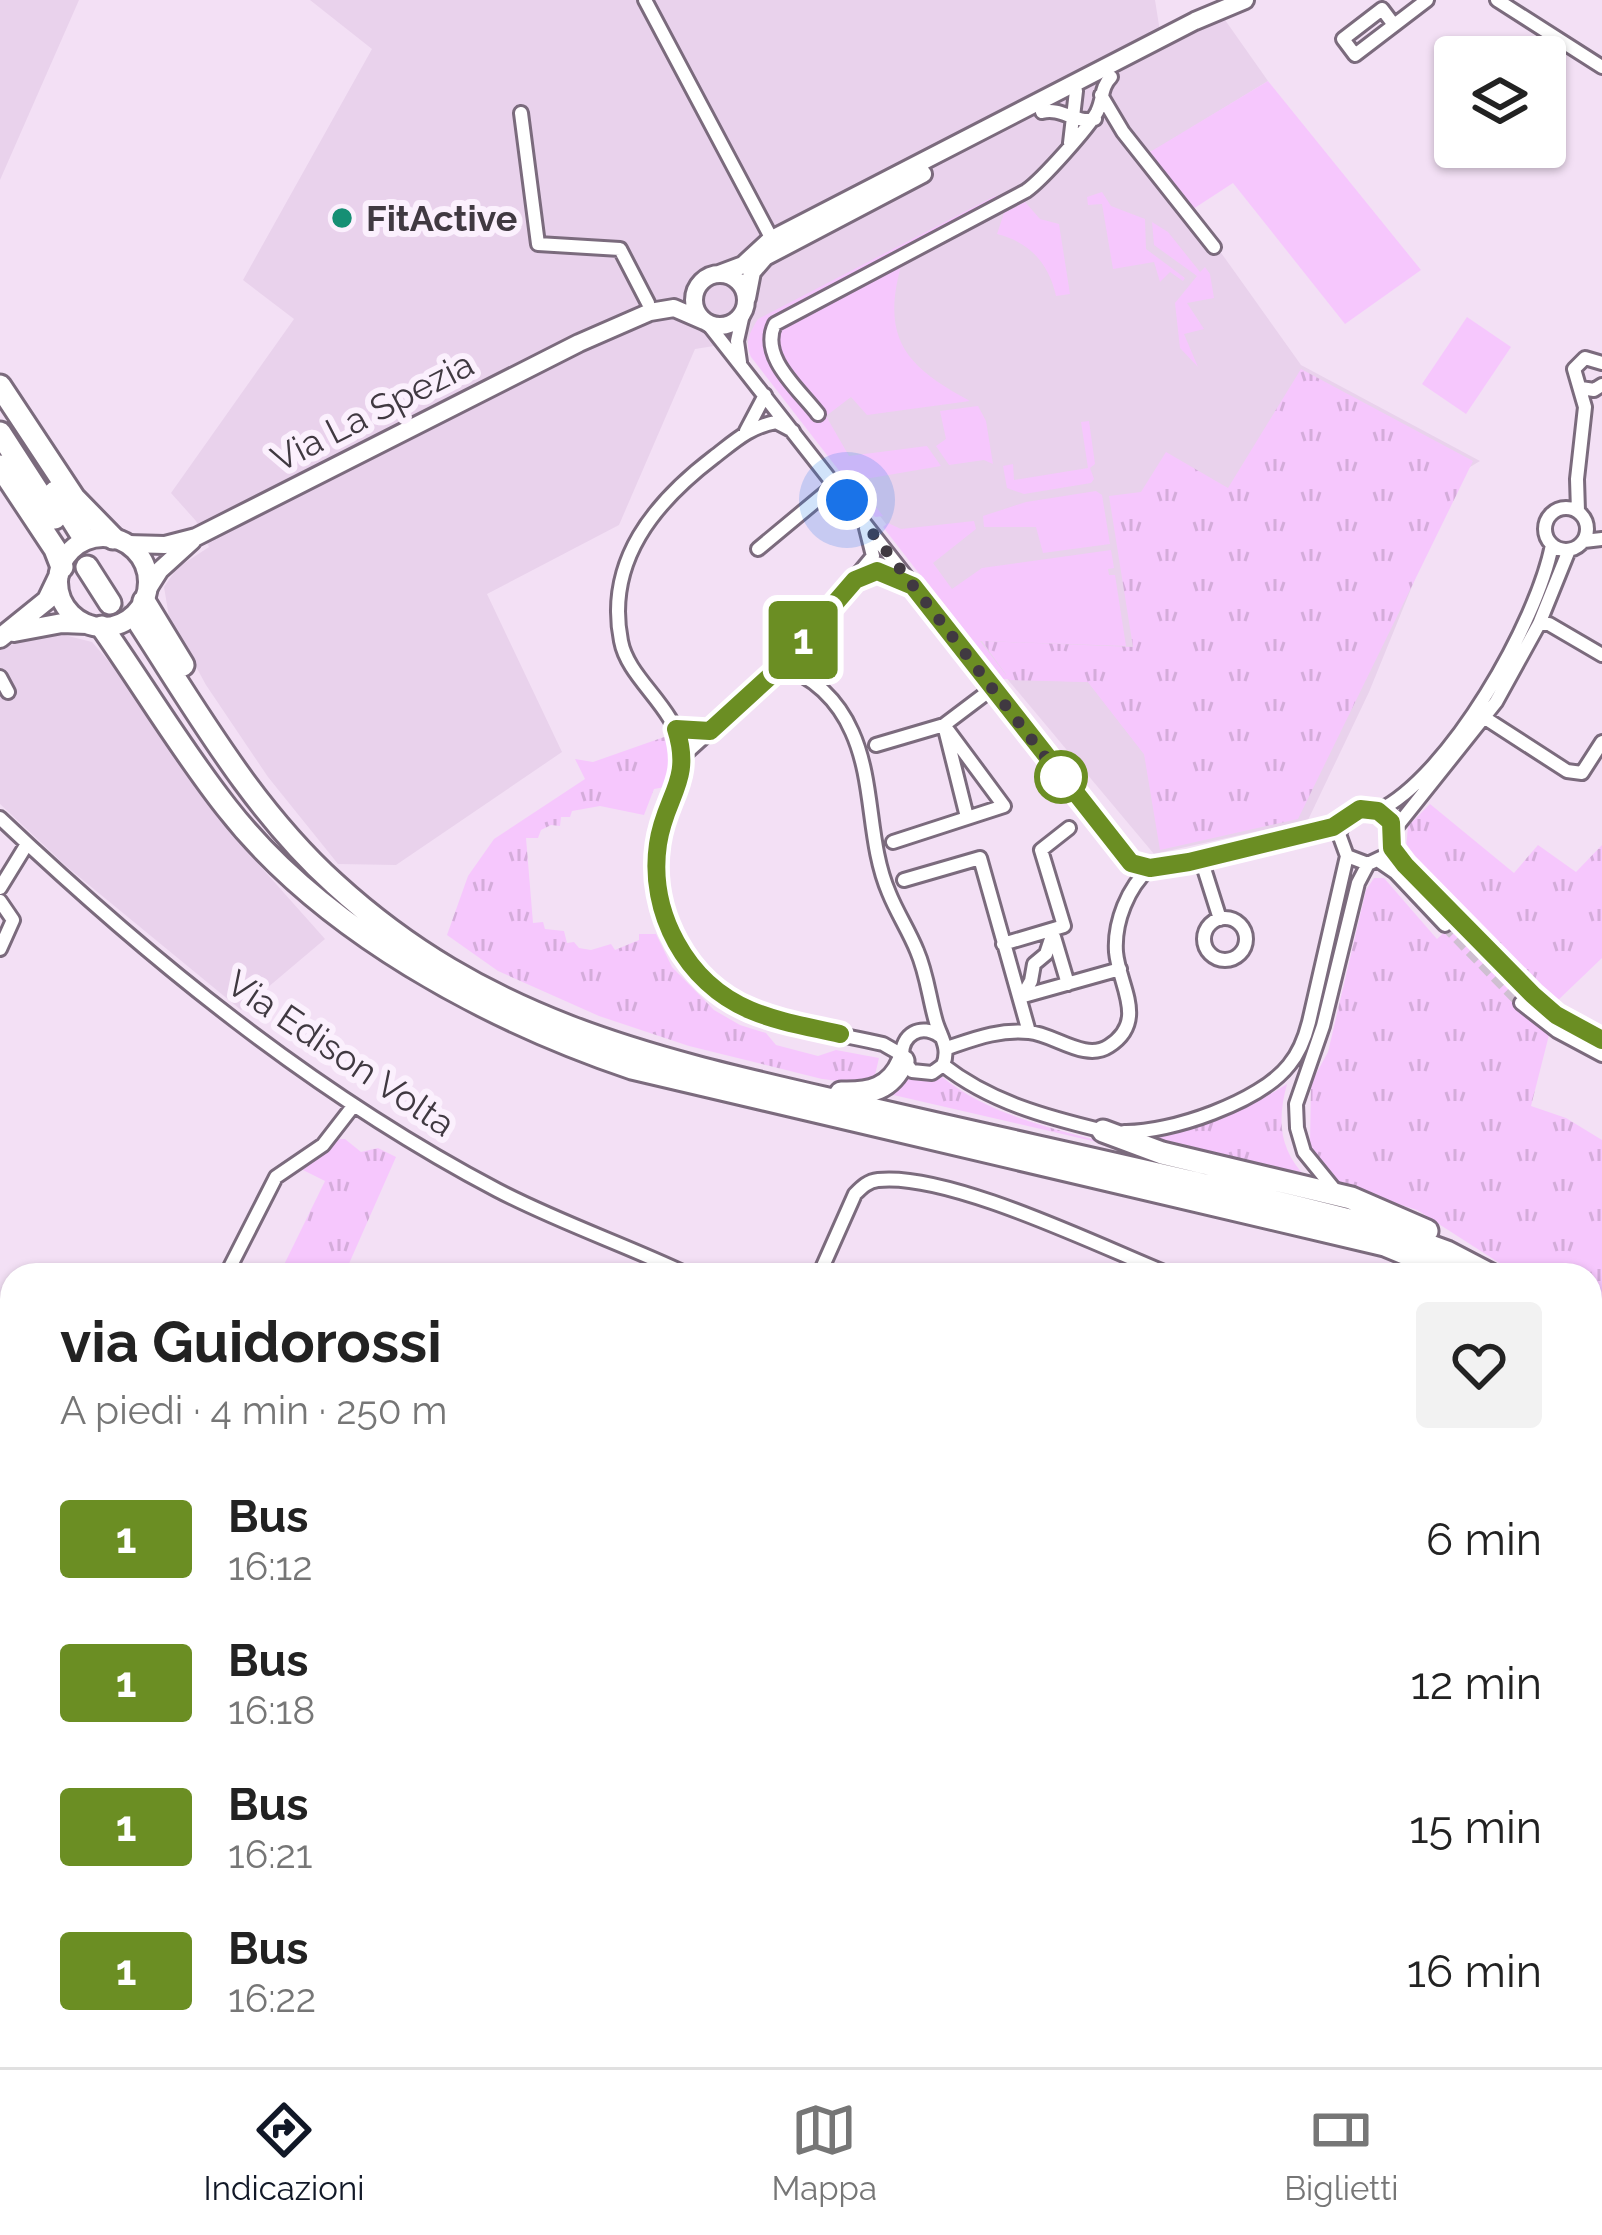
<!DOCTYPE html>
<html lang="it">
<meta charset="utf-8">
<style>
body{margin:0;font-family:Raleway,sans-serif;background:#f2f2f2;color:#222;height:100vh;display:flex;flex-direction:column;font-size:45px;white-space:nowrap}
*{box-sizing:border-box;margin:0}
p{font-size:39px;color:#767676}
.icon{flex:none;width:66px;height:66px;fill:none;stroke:currentColor;stroke-width:2;stroke-linecap:round;stroke-linejoin:round}
.map{position:relative;flex:1;overflow:hidden}
.panel{position:absolute;left:0px;top:1263px;width:1602px;height:804px;display:flex;flex-direction:column;background:#fff;border-radius:36px 36px 0 0;box-shadow:0 3px 9px #0004}
.panel>*{flex:none}
.badge{padding:0 24px;border-radius:9px;font-size:42px;line-height:78px}
.tools{position:absolute;left:1434px;top:36px;display:grid;gap:24px}
.tools a{display:grid;place-items:center;width:132px;height:132px;border-radius:12px;background:#fff;box-shadow:0 3px 9px #0004;font-size:60px}
.you{position:absolute;width:60px;height:60px;margin:-30px;border:9px solid #fff;border-radius:50%;background:#1a73e8;box-shadow:0 0 0 18px #1a73e833}
.map>.badge{position:absolute;translate:-50% -50%;box-shadow:0 0 0 6px #fff}
.round{display:grid;place-items:center;flex:none;width:126px;height:126px;border-radius:12px;background:#f2f2f2}
.overview{display:flex;align-items:center;justify-content:space-between;height:204px;padding:0 60px}
h1{font-size:57px;font-weight:700;line-height:90px}
ul{padding:0;list-style:none}
li{display:flex;align-items:center;gap:36px;height:144px;padding:0 60px}
li div{flex:1}
li b{display:block;font-size:45px}
li em{font-style:normal}
li .badge{min-width:132px;font-weight:700;text-align:center}
.tabs{display:flex;justify-content:space-around;align-items:center;height:168px;border-top:3px solid #e0e0e0;background:#fff;font-size:33px;color:#767676}
.tabs a{display:grid;justify-items:center;gap:6px}
.tabs .active{color:#111827}
.map>svg:first-child{display:block}
</style>
<div class="map">
<svg width="1602" height="2067" viewBox="0 0 1602 2067">
<defs>
<pattern id="park-tufts" width="24" height="20" patternUnits="userSpaceOnUse" patternTransform="scale(3)"><rect width="24" height="20" fill="#f6c7fd"/><path d="M3 7l-1-3M5 7V3M7 7l1-3M15 17l-1-3M17 17v-4M19 17l1-3" fill="none" stroke="#d4acda"/></pattern>
</defs>
<rect width="100%" height="100%" fill="#f3e0f5"/>
<path fill="#e9d2ec" d="M0 0H79L0 180Z
M310 0H1155L1161 38 1218 10 1268 81 1150 153 1301 365 1480 461 1460 473 1452 488 1369 692 1308 820 1154 854 978 644 746 341 695 349 619 525 487 594 562 752 396 865 338 864 268 777 206 685 169 617 164 587 177 568 209 547 196 521 171 493 294 319 243 280 372 49Z
M38 633 64 635 92 642 125 680 177 761 244 848 325 939 241 1010 67 867 0 804V650Z"/>
<path fill="#f6c7fd" d="M1268 81 1421 270 1345 324 1233 183 1190 211 1150 152Z
M1102 192 1111 206 1145 219 1146 249 1185 278 1183 281 1170 272 1160 282 1154 262 1113 269 1102 204 1088 205 1087 197Z
M995 196 1001 199 773 321C750 359 794 389 821 410L776 351 778 329 901 266C881 339 906 367 970 401L867 415 851 397 826 416 849 456 927 446 941 466 859 480V485L883 516 875 517 751 357C744 342 750 332 758 319Z
M1025 202 1040 219 1059 224 1070 294 1056 296C1049 264 1030 242 997 234L1004 213Z
M1152 222 1168 232 1200 272 1205 267 1210 274 1214 298 1187 303 1204 329 1184 334 1198 367 1180 348 1175 303 1197 276 1154 245Z
M1467 317 1511 347 1466 414 1422 384Z
M978 406 986 421 993 464 984 460 949 465 936 446 946 439 940 411Z
M1089 421 1095 464 1090 468 1094 479 1091 483 1024 494 1007 488 1003 466 1013 464 1014 480 1088 468 1081 422Z
M1096 491 1102 495 1110 544 1043 553 1036 527H984L983 516 1026 502Z
M974 521 976 529 933 563 952 589 982 568 1111 550 1114 568 1108 569 1109 575H1115L1126 646 980 641 1006 675 1132 681 1144 754 1088 682 1001 679 883 527 888 523 901 529Z"/>
<path fill="url(#park-tufts)" d="M1301 369 1473 461 1298 819 1160 850 1144 754 1088 682 1010 680 982 641 1133 647 1109 496 1141 492 1166 452 1228 488Z
M667 736 673 770 665 787 654 789 644 815 600 806 572 811 570 817H561L560 826 551 825 541 830 538 838H526L533 923 543 922 545 929 564 931 567 943 574 942 579 948 591 950 611 944 615 950 639 940V934H656L672 967 714 1010 740 1025 766 1033 776 1045 818 1056 836 1050 879 1058 875 1075 856 1083 822 1079 689 1046 599 1016 498 971 447 935 468 876 494 839 585 779 575 759 593 762Z
M1430 804 1514 873 1538 845 1576 872 1602 845V958L1554 1004 1536 988 1516 1008 1549 1035 1531 1106 1566 1118 1602 1140V1339L1590 1327V1275H1518L1417 1210 1340 1186 1320 1169 1310 1143 1311 1083 1328 1052 1366 890 1374 878H1384L1437 939 1461 917 1406 850 1408 826Z
M906 1075 931 1081 941 1076C995 1121 1073 1132 1140 1152L889 1094 902 1087Z
M1287 1084C1277 1121 1279 1150 1307 1178L1140 1138C1194 1132 1241 1113 1287 1084Z
M338 1139H345L361 1152 378 1148 396 1157 344 1275H279L325 1181 299 1168Z"/>
<g fill="none" stroke-linecap="round" stroke-linejoin="round">
<path stroke="#cfbfd1" stroke-width="12" stroke-dasharray="12 6" stroke-linecap="butt" d="M1455 916 1531 993
M1445 925 1521 1003"/>
<path stroke="#cfbfd1" stroke-width="21" stroke-dasharray="21 10" stroke-linecap="butt" d="M69 539 87 567
M110 603 129 631"/>
<defs>
<path id="street" d="M645 0 774 243
M1497 0 1602 67
M1394 25 1382 9 1343 39 1355 55 1427 0
M1101 95 1123 132 1214 247
M1042 112C1062 107 1075 124 1095 119
M521 113 538 244 620 249 648 303
M1070 143 1076 91
M708 324 1131 863C1181 875 1280 839 1333 828 1356 811 1378 797 1394 830L1387 855 1368 864 1347 856 1339 834 1345 819
M740 362 737 341 743 314
M1581 388 1594 390 1602 385
M818 414C799 389 759 357 775 324L1026 191C1042 180 1089 127 1097 112 1104 98 1100 88 1111 77
M746 431 765 395
M1545 529a21 21 0 1 1 42 0a21 21 0 1 1-42 0Z
M1578 511 1577 479 1585 407 1574 369 1585 358 1602 363
M1584 541 1602 539
M758 549 835 485
M859 579 877 571 912 586
M1539 624H1549L1602 655
M780 668C812 673 839 702 852 732 875 783 867 842 889 893 897 913 909 931 917 951 927 974 929 998 936 1022 941 1038 950 1048 943 1065L932 1073 912 1071 897 1052 883 1044C840 1034 791 1028 750 1010 687 984 650 915 658 848 661 816 688 783 683 751 674 705 628 679 621 641 605 561 655 502 714 457 735 441 749 427 776 422L793 431
M0 677 8 692
M1485 718 1567 771 1582 773 1602 742
M876 745 944 725 1004 806 893 842
M684 755 780 668 873 556 866 528
M1378 811C1450 776 1537 622 1552 545
M967 817 944 725 993 688
M0 818C150 960 313 1093 497 1190 558 1222 626 1245 689 1275
M1394 830 1496 702 1539 624 1569 550
M1392 848 1455 916
M1201 859 1220 919
M1379 861 1395 872 1445 925
M904 880 980 858 1029 1032
M0 888 27 844
M0 901 13 920 0 949
M1204 939a21 21 0 1 1 42 0a21 21 0 1 1-42 0Z
M1054 937 1068 984
M1003 944 1064 926 1041 850 1069 828
M1531 993 1556 1015 1602 1040
M1020 997 1120 969
M1022 997 1031 981 1034 964 1046 954 1053 933
M1521 1003 1557 1031 1602 1055
M947 1048C974 1039 999 1029 1029 1032 1054 1034 1085 1062 1109 1046 1148 1021 1119 986 1116 952 1114 922 1128 887 1150 868
M902 1057C901 1034 921 1023 940 1036
M943 1065C990 1102 1046 1117 1104 1131
M1124 1132C1170 1133 1260 1102 1289 1065 1300 1052 1305 1038 1309 1022L1347 856
M1334 1189 1304 1152 1297 1128 1296 1104 1323 1026 1358 883 1368 864
M226 1275 276 1177 323 1145 354 1105
M819 1275 855 1194C862 1187 868 1181 878 1180 949 1172 1101 1247 1171 1275
M1590 1443 1602 1447
M0 1538 12 1543
M1590 1611 1602 1597
M1210 2067 1218 2055"/>
<path id="secondary" d="M694 300a26 26 0 1 1 52 0a26 26 0 1 1-52 0Z
M719 274 743 265 770 240 1195 21 1245 0
M747 298 752 272 765 257 923 174
M127 544 165 545 196 537 579 343 650 312 674 308 704 321
M148 589 160 570 192 541"/>
<path id="primary" d="M58 582a45 45 0 1 1 90 0a45 45 0 1 1-90 0Z
M14 632 62 623 87 624
M0 638 47 600 59 575"/>
<path id="highway" d="M0 386 74 498 113 538
M0 433 55 518
M0 466 55 549 62 567
M55 492 80 532
M87 567 110 603
M144 601 183 665
M140 624C199 715 254 811 335 884 497 1032 675 1063 880 1111 1048 1150 1217 1185 1384 1229L1447 1252 1491 1275
M102 627C144 687 182 751 227 808 323 931 487 1019 632 1068L1385 1245 1457 1275
M841 1093C870 1094 891 1089 903 1061
M1103 1131 1162 1153 1351 1198 1427 1231
M1590 1353 1602 1366
M1590 1376 1602 1391
M1595 1698 1602 1712"/>
</defs>
<use href="#street" stroke="#7b6b7d" stroke-width="18"/>
<use href="#secondary" stroke="#7b6b7d" stroke-width="22"/>
<use href="#primary" stroke="#7b6b7d" stroke-width="24"/>
<use href="#highway" stroke="#7b6b7d" stroke-width="27"/>
<use href="#street" stroke="#fff" stroke-width="12"/>
<use href="#secondary" stroke="#fff" stroke-width="16"/>
<use href="#primary" stroke="#fff" stroke-width="18"/>
<use href="#highway" stroke="#fff" stroke-width="21"/>
</g>
<g fill="none" stroke-linecap="round" stroke-linejoin="round">
<defs>
<path id="line" d="M840 1034C810 1027 778 1022 750 1010 686 983 648 912 658 844 665 795 693 782 676 729L710 731 779 668 855 580 877 571 913 586 1131 863 1150 868 1189 862 1333 827 1360 809 1378 811 1391 822 1392 848 1405 865 1533 995 1556 1015 1602 1040"/>
</defs>
<use href="#line" stroke="#fff" stroke-width="27"/>
<use href="#line" stroke="#6b8e23" stroke-width="18"/>
<path stroke="#403941" stroke-width="12" stroke-dasharray="0 21.6" d="M847 500 1073 793 1061 777"/>
</g>
<circle fill="#168f74" stroke="#fbf0fd" stroke-width="4.5" cx="342" cy="218" r="12"/>
<circle fill="#fff" stroke="#6b8e23" stroke-width="6" cx="1061" cy="777" r="24"/>
<g text-anchor="middle" stroke-width="12" stroke-linejoin="round" paint-order="stroke">
<g font-size="36" font-weight="bold" fill="#403941" stroke="#fbf0fd" text-anchor="start">
<text x="366" y="231">FitActive</text>
</g>
<g font-size="36" fill="#403941" stroke="#fbf0fd">
<text transform="translate(372 411) rotate(-27)" y="13">Via La Spezia</text>
<text transform="translate(341 1053) rotate(34)" y="13">Via Edison Volta</text>
</g>
</g>
</svg>
<div class="tools">
<a><svg class="icon" aria-label="layers" viewBox="0 0 24 24"><path d="M12 4l9 5-9 5-9-5zM3 14l9 5 9-5"/></svg></a>
</div>
<div class="you" style="left:847px;top:500px"></div>
<b class="badge" style="left:803px;top:640px;background:#6b8e23;color:#fff">1</b>
<section class="panel">
<div class="overview"><div><h1>via Guidorossi</h1><p>A piedi · 4 min · 250 m</p></div><a class="round"><svg class="icon" aria-label="heart" viewBox="0 0 24 24"><path d="M12 20l-8-8c-3-5 5-10 8-4 3-6 11-1 8 4z"/></svg></a></div>
<ul>
<li><span class="badge" style="background:#6b8e23;color:#fff">1</span><div><b>Bus</b><p>16:12</p></div><em>6 min</em></li>
<li><span class="badge" style="background:#6b8e23;color:#fff">1</span><div><b>Bus</b><p>16:18</p></div><em>12 min</em></li>
<li><span class="badge" style="background:#6b8e23;color:#fff">1</span><div><b>Bus</b><p>16:21</p></div><em>15 min</em></li>
<li><span class="badge" style="background:#6b8e23;color:#fff">1</span><div><b>Bus</b><p>16:22</p></div><em>16 min</em></li>
</ul>
</section>
</div>
<nav class="tabs">
<a class="active"><svg class="icon" aria-label="directions" viewBox="0 0 24 24"><path d="M12 3l9 9-9 9-9-9zM9 14v-3h6M13 9l2 2-2 2"/></svg>Indicazioni</a>
<a><svg class="icon" aria-label="map" viewBox="0 0 24 24"><path d="M3 6l6-2 6 2 6-2v14l-6 2-6-2-6 2zM9 4v14M15 6v14"/></svg>Mappa</a>
<a><svg class="icon" aria-label="tickets" viewBox="0 0 24 24"><path d="M3 7h18v10H3zM15 7v10"/></svg>Biglietti</a>
</nav>
